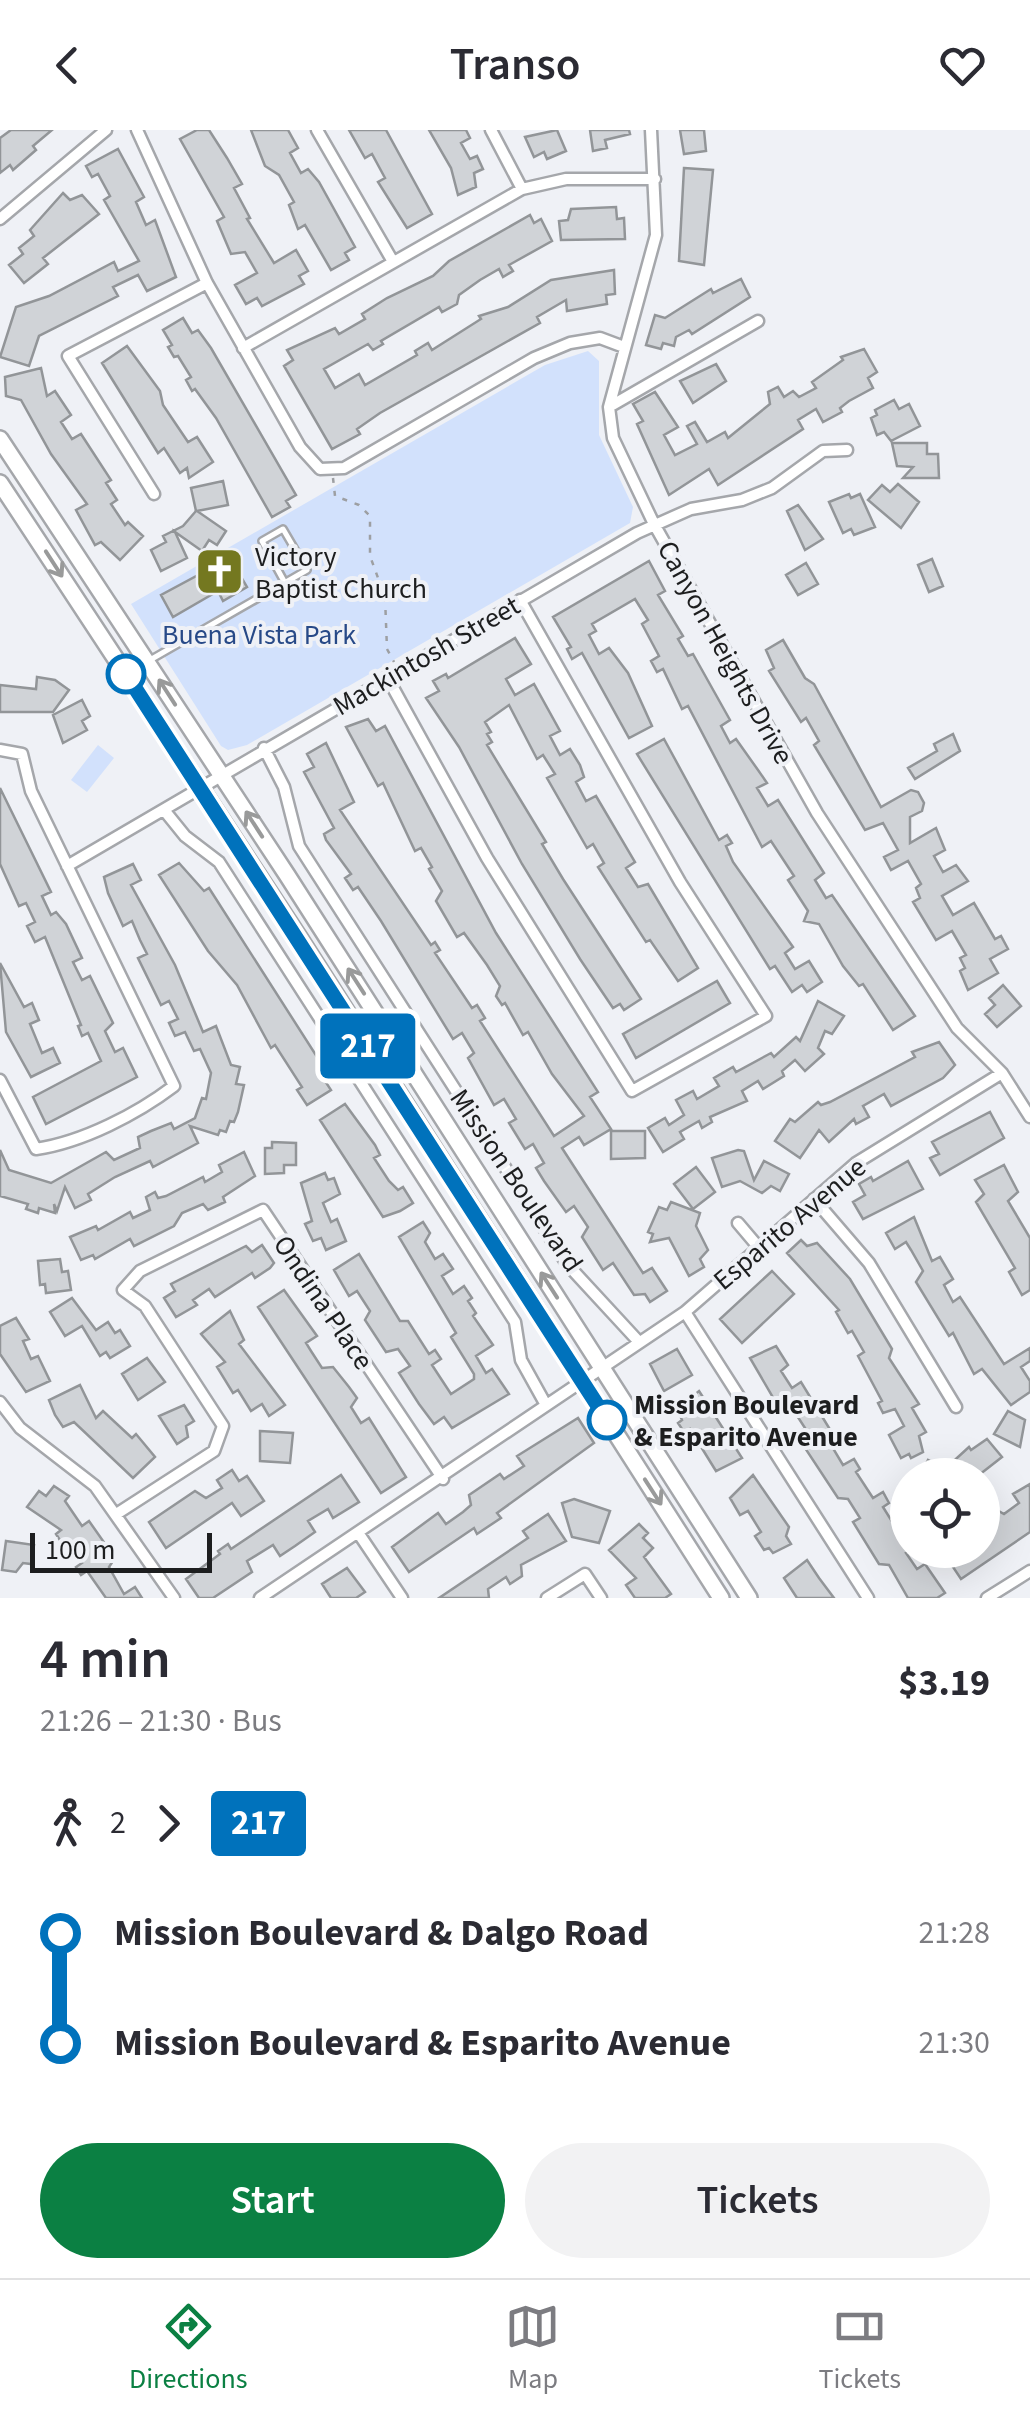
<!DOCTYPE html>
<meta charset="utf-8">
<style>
body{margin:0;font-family:"Source Sans 3",sans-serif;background:#f2f2f3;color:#2b2b33;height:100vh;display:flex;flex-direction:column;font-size:38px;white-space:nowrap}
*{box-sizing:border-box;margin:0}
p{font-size:32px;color:#7c7c81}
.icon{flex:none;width:55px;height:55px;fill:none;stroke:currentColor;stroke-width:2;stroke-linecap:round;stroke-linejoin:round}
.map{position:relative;height:1468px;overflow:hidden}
.drawer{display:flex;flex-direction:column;background:#fff;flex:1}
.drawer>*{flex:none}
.badge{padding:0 20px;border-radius:8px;font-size:35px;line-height:65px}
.controls{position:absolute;left:890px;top:1328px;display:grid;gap:20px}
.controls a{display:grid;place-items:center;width:110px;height:110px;border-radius:50%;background:#fff;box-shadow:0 10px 40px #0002;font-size:50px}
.scale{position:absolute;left:30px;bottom:25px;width:182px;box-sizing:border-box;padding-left:10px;border:5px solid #1d1e1f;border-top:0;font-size:28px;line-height:35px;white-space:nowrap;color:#1d1e1f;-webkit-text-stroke:8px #eff1f6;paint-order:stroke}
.map>.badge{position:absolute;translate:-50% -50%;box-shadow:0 0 0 5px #fff}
.legs{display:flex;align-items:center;gap:15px;height:110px;padding:0 40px;font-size:32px}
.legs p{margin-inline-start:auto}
.head{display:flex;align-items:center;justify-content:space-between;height:170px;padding:0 40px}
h1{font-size:55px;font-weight:600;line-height:75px}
.primary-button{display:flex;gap:20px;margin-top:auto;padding:20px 40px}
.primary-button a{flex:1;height:115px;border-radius:60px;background:#0b8043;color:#fff;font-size:40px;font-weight:600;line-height:115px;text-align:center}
.primary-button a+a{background:#f2f2f3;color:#2b2b33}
ul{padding:0 40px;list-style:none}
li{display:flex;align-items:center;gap:35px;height:110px;font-size:38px}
li i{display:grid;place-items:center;width:15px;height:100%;margin:0 12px;background:currentColor}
li i::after{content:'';width:25px;height:25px;margin:-12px;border:8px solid;border-radius:50%;background:#fff}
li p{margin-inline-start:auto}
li:first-child i{background:linear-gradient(#0000 50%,currentColor 0)}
li:last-child i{background:linear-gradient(currentColor 50%,#0000 0)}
header{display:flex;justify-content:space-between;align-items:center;height:130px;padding:0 40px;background:#fff;font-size:45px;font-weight:600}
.tabs{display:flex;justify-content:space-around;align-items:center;height:140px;border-top:2px solid #e1e1e2;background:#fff;font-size:28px;color:#7c7c81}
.tabs a{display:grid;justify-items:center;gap:5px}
.tabs .active{color:#0b8043}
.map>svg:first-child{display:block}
</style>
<header><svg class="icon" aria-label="back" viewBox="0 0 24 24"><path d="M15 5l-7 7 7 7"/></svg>Transo<svg class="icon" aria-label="heart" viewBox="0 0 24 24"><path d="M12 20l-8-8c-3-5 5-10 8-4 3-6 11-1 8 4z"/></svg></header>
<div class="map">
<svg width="1030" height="1468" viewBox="0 0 1030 1468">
<rect width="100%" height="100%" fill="#eff1f6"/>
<path fill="#d2e1fc" d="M588 221 599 231V305L633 377 630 393 247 615 228 620 221 616 131 474 545 235Z
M98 615 114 628 87 662 71 650Z"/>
<path fill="#d0d3d7" stroke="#929598" stroke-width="2.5" d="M11 0H52L33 16 36 20 13 40 10 35 0 43V8Z
M197 0H209L227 28 242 54 234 58 250 88 247 89 274 133 296 120 308 141 299 146 304 154 262 176 257 168 246 174 235 155 257 143 245 122 231 124 217 91 224 87 180 9Z
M251 0H288L298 18 290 23 301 43 308 39 319 52 355 117 345 123 349 130 331 140 305 95 298 99 289 75 294 72 279 45 265 36Z
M349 0H386L432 84 407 98 378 52 385 48 372 24 365 28Z
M429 0H466L470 8 461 13 470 29 477 26 483 39 474 43 476 57 458 65 451 38Z
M557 0 566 21 547 29 544 22 534 27 525 7Z
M590 0H629L630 4 605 10 607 18 593 21Z
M680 0H704L706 21 684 24Z
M118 19 144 67 136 72 146 95 155 90 176 147 147 161 138 145 113 157 118 166 39 206 29 236 0 227 16 177 49 166 114 132 118 141 139 131 104 70 110 66 98 44 92 47 86 36Z
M684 38 713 40 704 135 679 131Z
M63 63 70 70 82 65 99 84 43 128 48 134 24 153 9 135 23 124 19 118 34 106 30 100Z
M616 77 617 89 624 88 625 109 561 110 559 91 568 90 571 79Z
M530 85 534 93 541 89 552 111 509 135 513 141 503 147 499 139 480 150 459 165 457 174 442 182 439 177 381 211 383 214 373 220 368 214 324 239 335 258 359 244 365 255 417 225 415 221 428 213 432 220 481 189 479 186 508 177 551 150 614 140 615 164 606 165 607 174 567 181 566 170 537 187 540 193 380 283 357 299 360 304 332 319 284 236 293 230 287 220 335 198 339 204 365 189 362 184 387 168 433 146 449 131Z
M741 149 750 167 692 204 689 200 676 207 674 216 663 213 661 219 646 215 655 185 665 188 711 159 713 163Z
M183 188 192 203 198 200 211 218 296 365 286 371 290 377 272 387 216 288 195 259 192 261 186 250 191 247 178 226 174 227 168 217 172 215 163 200Z
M127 216 160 261 163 275 188 312 197 307 213 332 189 348 187 338 180 343 164 318 158 323 102 233Z
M864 219 877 242 868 248 873 258 849 271 840 278 842 282 823 292 816 279 798 290 803 299 718 355 709 339 669 365 637 294 643 291 633 274 655 262 678 297 664 305 675 325 697 314 687 296 695 292 707 312 725 302 728 308 770 274 768 262 778 257 784 267 793 261 799 267 816 258 812 252 843 230 841 227Z
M716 234 726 251 693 273 680 251Z
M41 238 47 266 55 261 71 285 61 292 72 309 81 304 111 350 106 353 117 370 111 374 125 395 128 392 143 406 120 430 101 412 95 415 76 380 87 374 51 324 21 270 6 266 5 247Z
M894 270 899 279 909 274 920 296 891 311 884 302 877 305 871 288 877 285 875 280Z
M892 313H927V324H938L939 348H903L913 337 897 336Z
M223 351 228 375 197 381 226 401 217 415 209 410 202 421 175 402 187 428 161 441 151 420 166 412 163 406 183 396 196 381 191 358Z
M898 354 919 372 901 398 868 370 882 355 890 362Z
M849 364 851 368 860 364 875 397 854 405 851 399 843 403 829 372Z
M798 375 823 409 805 420 787 381Z
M230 428 247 457 223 471 218 461 173 487 161 465Z
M932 429 943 456 929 462 918 435Z
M649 431 665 461 658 465 683 506 678 509 688 526 693 524 730 590 721 596 730 613 736 609 758 640 767 653 757 658 768 676 778 670 824 743 815 750 826 768 832 765 915 886 893 900 863 854 859 856 843 836 819 794 804 791 808 781 788 750 794 746 771 711 762 717 688 576 682 579 663 539 657 542 651 531 659 526 642 494 648 490 635 469 592 494 596 501 589 505 599 524 609 518 628 543 652 596 629 608 582 523 572 529 567 519 571 517 553 487Z
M806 433 818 454 798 465 786 445Z
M515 508 531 534 506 549 515 565 534 554 560 601 550 606 560 625 570 619 580 635 584 647 576 652 586 671 596 666 635 732 626 738 638 757 648 754 698 838 678 851 650 810 646 812 598 737 604 733 593 714 587 718 547 648 555 644 543 625 537 629 509 575 485 592 491 602 487 604 492 612 487 615 546 712 542 714 563 749 641 869 624 880 620 874 613 878 580 829 522 734 459 617 426 568 439 561 433 551 446 544 448 548Z
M783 510 805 548 814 554 881 677 911 660 918 662 924 673 922 681 910 687V713L936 698 945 720 934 726 943 742 956 735 968 751 942 766 953 785 974 773 995 809 1001 806 1008 819 990 829 998 843 968 860 960 841 965 838 960 828 966 825 952 801 936 810 913 772 920 768 916 758 921 754 908 731 891 740 884 727 898 720 883 693 865 700 814 615 819 611 806 588 801 592 769 541 774 538 766 520Z
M37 547 55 550 69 560 53 582H0V555L36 559Z
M82 570 90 586 82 591 87 600 63 613 53 585Z
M368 589 376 601 385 596 496 803 598 962 590 967 611 999 584 1015 579 1007 562 1018 643 1143 652 1138 667 1161 650 1172 645 1164 634 1165 613 1133 603 1140 582 1107 588 1097 574 1076 566 1082 544 1051 536 1038 544 1033 533 1014 525 1019 509 993 516 989 504 969 494 975 468 928 474 923 462 903 453 909 381 791 358 757 353 760 345 748 351 744 326 710 324 704 334 698 304 642 314 637 307 624 326 613 354 672 340 680 431 815 435 812 440 820 435 823 472 878 477 875 485 888 480 891 554 1006 584 986 552 944 528 902 523 905 505 873 502 875 496 866 500 856 487 835 464 803 457 807 436 771 442 761 429 739 432 737 421 718 415 721 383 653 378 656 346 597Z
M953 604 960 621 915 649 908 638 937 621 934 614Z
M664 609 719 710 727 705 732 713 726 716 733 732 793 817 785 823 795 839 809 831 822 852 807 862 802 855 792 862 775 836 770 839 637 624Z
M0 658 51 762 42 766 51 785 56 782 66 794 82 828 73 832 82 850 90 846 113 893 105 901 115 922 123 918 137 947 46 994 33 967 101 931 88 903 82 906 78 896 81 895 45 807 35 812 27 796 35 792 26 773 19 776 0 734Z
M179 733 204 761 209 758 328 944 323 948 331 960 307 975 297 960 302 957 275 915 271 918 237 855 208 821 159 745Z
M133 734 141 750 131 755 175 835 203 902 216 896 231 935 240 937 236 954 244 955 238 982 234 992 230 991 226 1002 220 1000 218 1005 190 996 198 1013 153 1037 150 1031 115 1047 88 1064 91 1070 75 1078 65 1057 57 1081 54 1074 55 1083 39 1078 38 1083 26 1079 28 1074 0 1066V1020L9 1040 51 1053 106 1022 114 1030 140 1018 138 1007 151 1001 171 993 174 999 195 988 202 968 206 969 211 943 200 919 194 921 185 902 175 906 169 893 178 889 169 871 161 875 138 828 147 824 140 810 132 791 123 796 108 763 104 747Z
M0 833 24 877 32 873 39 890 30 894 42 923 53 918 60 933 31 947 6 902Z
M717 851 730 873 636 928 623 904Z
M1003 855 1021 876 997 897 985 884 995 875 989 868Z
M818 871 844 886 832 904 825 901 818 918 824 924 805 941 795 930 782 941 784 946 763 959 758 951 742 961 747 971 710 987 712 992 702 998 699 991 680 1002 684 1009 663 1022 648 998 665 988 669 995 684 985 676 970 693 961 697 969 719 956 714 948 733 937 736 942 771 923 774 927 796 907 800 911Z
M939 912 955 935 943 948 891 976 884 964 863 976 869 987 856 994 854 989 829 1012 819 1000 800 1028 775 1011 790 989 795 992 818 972 821 975 830 972 915 927 912 922Z
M345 974 375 1015 380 1025 374 1028 389 1051 398 1060 403 1057 413 1073 400 1081 383 1087 320 990Z
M990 982 1004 1008 940 1045 930 1028 939 1024 932 1012Z
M611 1001H645V1028L611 1029Z
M272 1012 296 1013V1035H284V1043L265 1044V1018H272Z
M738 1020 744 1021 754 1050 764 1031 789 1044 780 1061 771 1056 762 1063 740 1051 722 1057 712 1028Z
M244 1022 255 1046 223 1067 225 1072 208 1080 203 1074 182 1083 174 1096 134 1116 130 1109 95 1129 93 1125 81 1130 70 1107 96 1096 98 1100 130 1082 133 1088 150 1080 146 1067 155 1062 158 1068 166 1066 203 1047 205 1052 222 1042 219 1035Z
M908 1031 923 1059 863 1089 853 1072 865 1065 859 1054 871 1047 873 1051Z
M1004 1035 1018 1062 1008 1071 1030 1108V1160L1022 1165 1009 1142 1015 1138 976 1072 984 1064 975 1050Z
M696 1037 715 1062 693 1079 674 1054Z
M325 1043 328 1050 334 1048 340 1064 323 1073 331 1092 337 1089 346 1111 326 1120 321 1108 313 1111 305 1094 312 1091 301 1053Z
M671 1072 700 1083 696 1096 708 1120 700 1129 704 1137 689 1146 669 1108 650 1112 653 1104 648 1102 659 1077 667 1080Z
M914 1087 932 1131 940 1127 953 1149 944 1155 953 1172 960 1167 1004 1234 1030 1218V1231L1021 1237 1030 1251V1262L1011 1275 982 1239 974 1244 953 1203 949 1206 916 1152 923 1141 911 1120 906 1112 895 1119 886 1103Z
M423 1092 430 1103 425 1112 435 1129 443 1124 453 1139 442 1146 453 1164 464 1156 472 1168 468 1171 476 1183 473 1186 493 1215 476 1226 486 1243 492 1239 509 1264 452 1298 444 1287 434 1294 419 1274 399 1243 410 1236 398 1219 386 1222 365 1190 370 1181 357 1161 349 1166 334 1140 359 1124 400 1191H408L429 1224 435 1220 441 1229 432 1235 451 1264 474 1249V1244L451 1207 456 1203 399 1107Z
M801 1110 807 1116 817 1113 850 1149 892 1219 889 1228 919 1274 912 1278 926 1302 919 1306 923 1322 911 1328 909 1324 901 1328 889 1305 904 1296 895 1279 883 1283 878 1273 882 1271 858 1226 864 1222 852 1201 848 1203 836 1182 839 1180 787 1123Z
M262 1115 274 1133 270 1138 255 1148 252 1143 215 1167 209 1159 193 1170 197 1175 176 1187 164 1168 175 1161 171 1154 246 1116 252 1122Z
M60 1129 62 1142 68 1141 71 1160 46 1163 45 1154 40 1155 38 1131Z
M772 1141 794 1164 742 1213 720 1189Z
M284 1160 317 1206 306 1213 311 1221 322 1238 333 1237 349 1257 357 1268 351 1277 361 1293 369 1288 406 1347 381 1363 258 1177Z
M72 1168 96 1200 108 1192 115 1203 120 1200 130 1216 110 1228 106 1222 100 1226 82 1196 65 1206 50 1182Z
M230 1181 244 1210 239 1214 285 1275 269 1286 262 1274 251 1281 238 1260 233 1263 217 1237 225 1232 201 1204Z
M16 1188 29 1209 23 1211 31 1229 38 1226 50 1251 26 1262 0 1224V1196Z
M776 1216 788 1235 781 1241 792 1258 801 1252 837 1311 831 1315 843 1335 854 1329 860 1339 856 1342 873 1368 883 1362 889 1373 883 1377 901 1406 908 1402 910 1421 906 1423 917 1439 925 1434 945 1463 937 1468H908L889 1435 879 1434 853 1392 860 1388 848 1369 838 1368 805 1318 798 1303 805 1298 794 1281 782 1283 750 1228Z
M677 1219 692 1245 664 1261 650 1234Z
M147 1228 165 1252 138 1270 122 1244Z
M80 1255 96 1288 103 1281 132 1308 136 1304 155 1327 133 1348 74 1292 63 1297 55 1285 49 1270Z
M699 1261 742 1328 716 1341 690 1299 684 1302 678 1293 682 1290 677 1279Z
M184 1275 194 1291 186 1296 188 1307 177 1314 159 1286Z
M1008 1281 1025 1290 1020 1317 994 1304Z
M578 1288 594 1313 497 1383 501 1388 477 1404 474 1398 409 1442 392 1417 438 1383 446 1394 463 1382 471 1375 469 1365 500 1344 504 1349 524 1336 517 1326Z
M260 1301 293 1303 290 1333 260 1331Z
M987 1309 1002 1327 979 1345H920L928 1330 945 1339 969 1317 971 1320Z
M232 1340 239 1351 247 1346 264 1371 241 1386 232 1373 166 1418 149 1392 195 1361 206 1368 222 1358 217 1350Z
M341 1345 359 1372 333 1388 328 1379 308 1391 315 1402 295 1416 280 1426 273 1415 247 1431 252 1442 213 1468H199L186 1449 220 1424 218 1421 228 1414 231 1419Z
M753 1345 789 1397 786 1406 791 1414 773 1423 769 1418 764 1420 755 1406 761 1402 748 1381 740 1385 730 1368Z
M1030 1354V1402L961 1449 949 1431 956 1427 951 1420H982V1397L990 1393 985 1385 995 1379 1004 1384 1019 1373 1013 1364Z
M54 1356 69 1366 65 1371 82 1396 89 1391 115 1428 109 1437 124 1464 135 1457 142 1468H106L87 1441 81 1445 76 1437 82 1433 68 1412 63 1415 56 1404 61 1400 27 1377 39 1361 46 1366Z
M574 1369 610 1381 599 1413 572 1407 562 1373Z
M548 1384 566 1411 521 1435 522 1446 510 1454 506 1447 488 1459 489 1468H439L528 1408 523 1401Z
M639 1394 648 1403 643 1408 653 1418 644 1427 671 1464 665 1468H635L626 1455 636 1448 609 1420Z
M6 1411 34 1415 31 1434 23 1433 16 1442 2 1440Z
M807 1430 819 1448 834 1468H797L784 1448Z
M347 1438 365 1462 356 1468H331L322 1454Z"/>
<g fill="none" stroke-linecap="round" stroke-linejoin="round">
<defs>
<path id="service" d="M150 530 307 440 283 399 262 411 285 453"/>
<path id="minor" d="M137 0 207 153 300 317 320 339 344 338 534 228 570 213 600 208 624 217
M317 0 392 130
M491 0 522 59
M651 0 656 105 609 277 613 308 654 394 817 683 957 898 1002 943 1030 987
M0 89 106 0
M243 218 522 59 566 49H655
M609 277 758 191
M154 364 68 226 207 153
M387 547 487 728 632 961 766 886 680 752 520 470
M264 618 284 657 299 716 567 1134 639 1212
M0 620 22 624 31 661 174 956C137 984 83 1012 36 1019L0 950
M164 680 185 706 219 732 515 1192 521 1230 546 1275
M67 736 637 403 691 379 742 370 772 358 823 321 847 320
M814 1069 869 1133 956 1277
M738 1093 760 1119
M685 1182 868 1468
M0 1272 20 1298 95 1356 174 1468
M118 1383 214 1321 223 1296 145 1176 123 1160 140 1141 263 1080 443 1349
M359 1404 402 1468
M260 1468 685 1182 856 1033 1002 943
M547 1468 585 1444 601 1468
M987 1468 1030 1441"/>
<path id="primary" d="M0 309 287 745 749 1468
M0 353 300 809 721 1468"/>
</defs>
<use href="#service" stroke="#a5a7ab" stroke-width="10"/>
<use href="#minor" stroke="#a5a7ab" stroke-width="15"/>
<use href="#primary" stroke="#a5a7ab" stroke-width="20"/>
<path stroke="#9d9fa2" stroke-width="2.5" stroke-dasharray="5 8" stroke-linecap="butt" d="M333 348 335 366 359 375 370 386V426L385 467 387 519 394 532"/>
<use href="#service" stroke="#fff" stroke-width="5"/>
<use href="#minor" stroke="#fff" stroke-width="10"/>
<use href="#primary" stroke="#fff" stroke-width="15"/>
</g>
<defs><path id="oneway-shaft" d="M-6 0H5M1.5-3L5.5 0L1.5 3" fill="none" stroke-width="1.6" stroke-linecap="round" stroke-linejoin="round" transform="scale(2.5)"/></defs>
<g stroke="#999a9a">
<use href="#oneway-shaft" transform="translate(54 434) rotate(57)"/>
<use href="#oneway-shaft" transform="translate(167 562) rotate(-123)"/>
<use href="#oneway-shaft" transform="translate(254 694) rotate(-123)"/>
<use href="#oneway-shaft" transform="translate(356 851) rotate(-123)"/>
<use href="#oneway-shaft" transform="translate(549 1155) rotate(-123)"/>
<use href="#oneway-shaft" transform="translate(653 1362) rotate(57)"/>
</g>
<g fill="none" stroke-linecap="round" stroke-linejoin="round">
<defs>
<path id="line-1" d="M126 544 607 1290"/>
</defs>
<use href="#line-1" stroke="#fff" stroke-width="22"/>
<use href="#line-1" stroke="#0072bc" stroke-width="15"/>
</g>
<defs>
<symbol id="church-square" viewBox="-11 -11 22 22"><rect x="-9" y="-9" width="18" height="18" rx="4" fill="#747820" stroke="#eff1f6"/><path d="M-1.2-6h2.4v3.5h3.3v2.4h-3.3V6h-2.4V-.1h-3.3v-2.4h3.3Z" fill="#fff"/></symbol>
</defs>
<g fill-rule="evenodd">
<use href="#church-square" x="192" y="414" width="55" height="55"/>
</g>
<g fill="#fff" stroke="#0072bc" stroke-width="5">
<circle cx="126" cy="544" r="18"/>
<circle cx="607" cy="1290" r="18"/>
</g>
<g text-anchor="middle" stroke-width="8" stroke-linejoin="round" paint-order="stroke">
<g font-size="28" fill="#1d1e1f" stroke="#eff1f6" text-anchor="start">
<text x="255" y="436">Victory<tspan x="255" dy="32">Baptist Church</tspan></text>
</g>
<g font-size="28" fill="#274987" stroke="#eff1f6">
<text x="259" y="514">Buena Vista Park</text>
</g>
<g font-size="28" fill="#1d1e1f" stroke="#eff1f6">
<text transform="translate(726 522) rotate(61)" y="10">Canyon Heights Drive</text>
<text transform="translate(426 525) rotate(-30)" y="10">Mackintosh Street</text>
<text transform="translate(517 1050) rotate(56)" y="10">Mission Boulevard</text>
<text transform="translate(789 1093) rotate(-40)" y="10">Esparito Avenue</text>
<text transform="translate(324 1172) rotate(56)" y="10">Ondina Place</text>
</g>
<g font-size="28" font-weight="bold" fill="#1d1e1f" stroke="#eff1f6" text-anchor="start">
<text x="634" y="1284">Mission Boulevard<tspan x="634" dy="32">&amp; Esparito Avenue</tspan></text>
</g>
</g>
</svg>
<div class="controls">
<a><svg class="icon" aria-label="locate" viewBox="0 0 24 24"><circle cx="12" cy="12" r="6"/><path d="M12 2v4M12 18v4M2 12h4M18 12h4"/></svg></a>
</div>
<div class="scale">100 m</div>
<b class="badge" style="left:368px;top:916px;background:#0072bc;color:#fff">217</b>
</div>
<section class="drawer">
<div class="head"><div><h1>4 min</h1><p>21:26 – 21:30 · Bus</p></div><b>$3.19</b></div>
<div class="legs"><svg class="icon" aria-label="walk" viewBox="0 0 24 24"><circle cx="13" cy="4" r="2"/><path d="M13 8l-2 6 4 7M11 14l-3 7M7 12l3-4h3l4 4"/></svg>2<svg class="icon" aria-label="forward" viewBox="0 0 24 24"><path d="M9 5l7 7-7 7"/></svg><b class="badge" style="background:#0072bc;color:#fff">217</b></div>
<ul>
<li><i style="color:#0072bc"></i><b>Mission Boulevard &amp; Dalgo Road</b><p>21:28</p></li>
<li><i style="color:#0072bc"></i><b>Mission Boulevard &amp; Esparito Avenue</b><p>21:30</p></li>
</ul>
<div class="primary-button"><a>Start</a><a>Tickets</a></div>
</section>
<nav class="tabs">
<a class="active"><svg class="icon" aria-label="directions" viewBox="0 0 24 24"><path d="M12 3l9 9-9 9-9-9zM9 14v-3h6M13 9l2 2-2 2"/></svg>Directions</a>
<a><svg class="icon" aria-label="map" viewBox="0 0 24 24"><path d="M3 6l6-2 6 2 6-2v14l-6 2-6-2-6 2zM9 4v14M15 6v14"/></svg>Map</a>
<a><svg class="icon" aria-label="tickets" viewBox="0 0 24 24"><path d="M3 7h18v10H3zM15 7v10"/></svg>Tickets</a>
</nav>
